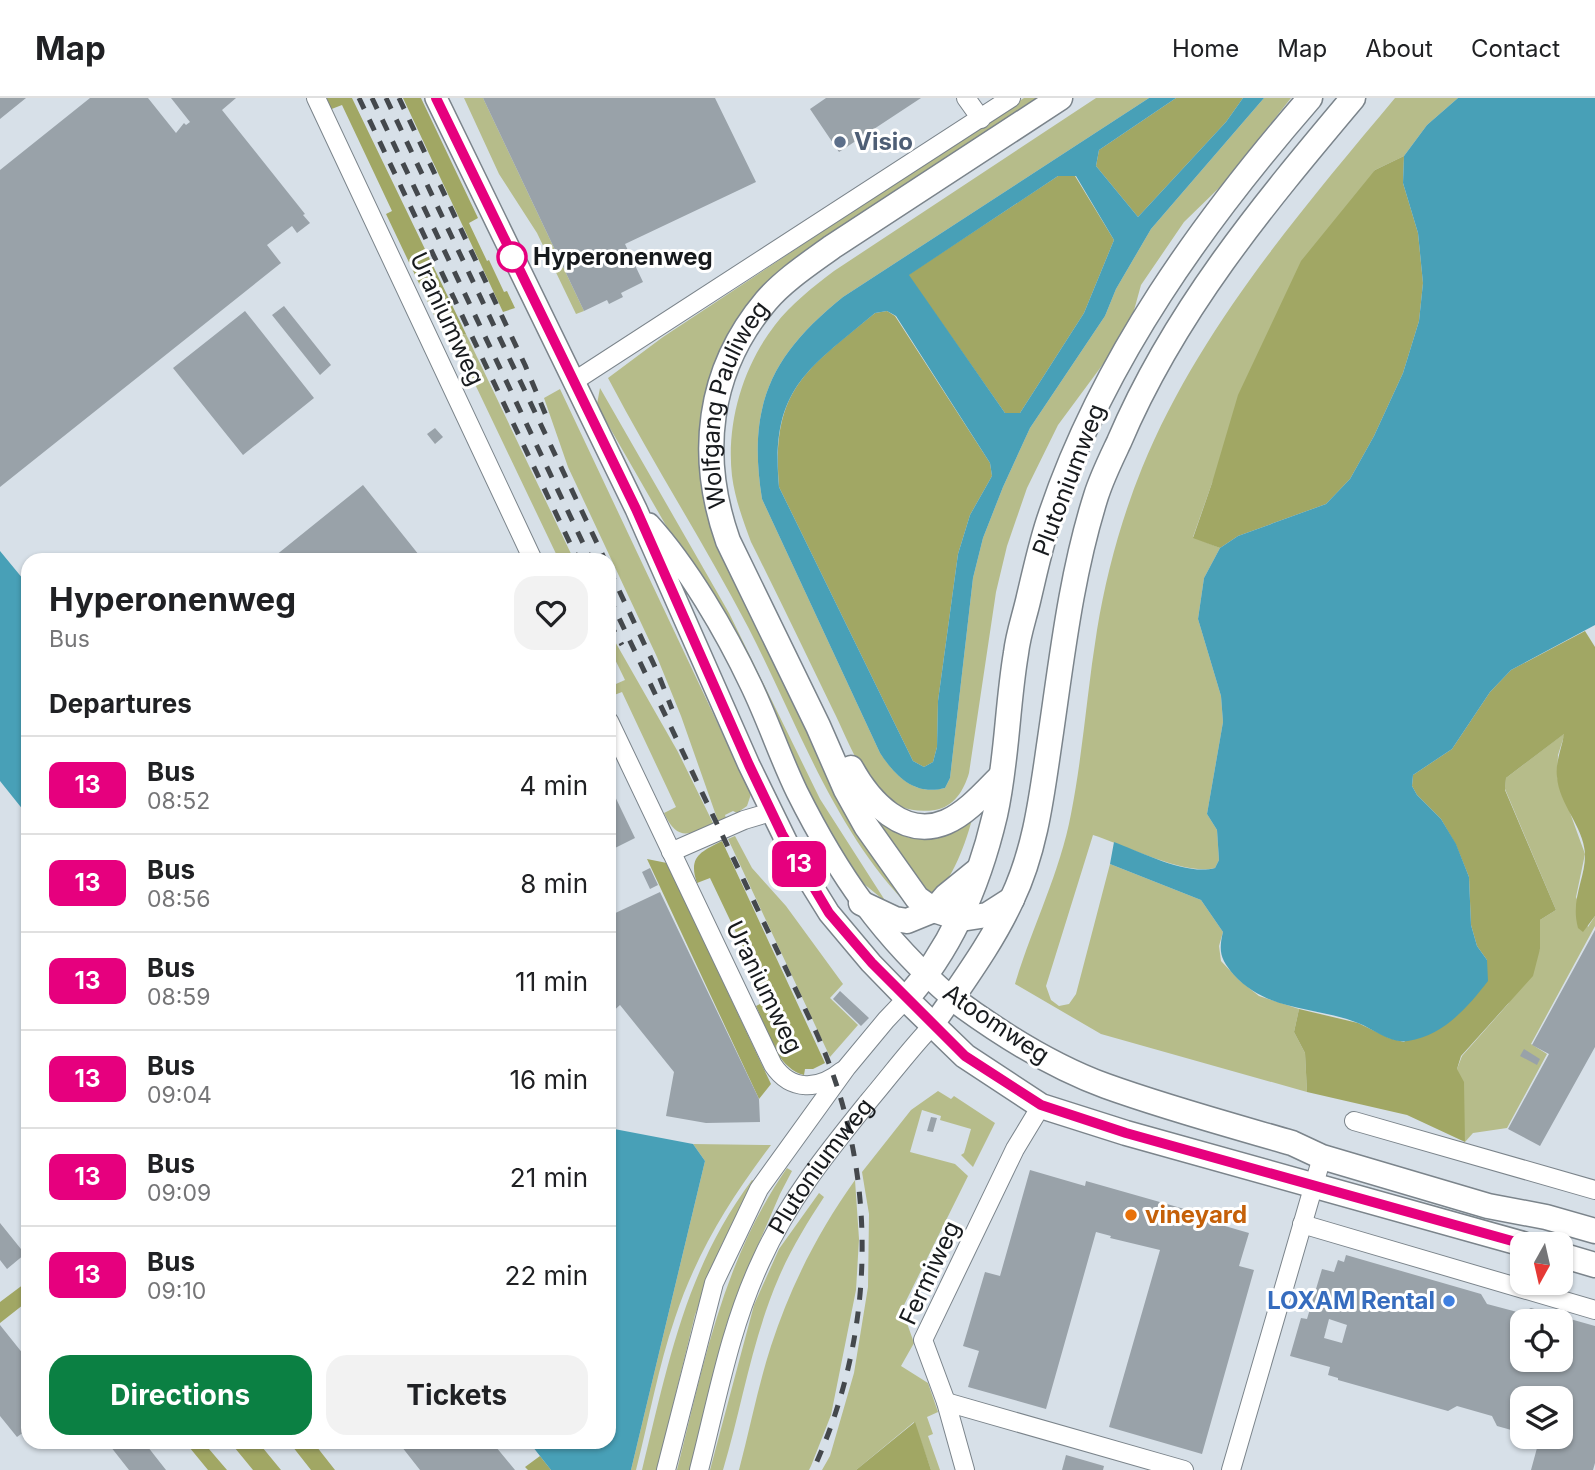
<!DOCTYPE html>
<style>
body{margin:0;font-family:Inter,sans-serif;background:#f2f2f2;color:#202124;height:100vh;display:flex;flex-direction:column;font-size:26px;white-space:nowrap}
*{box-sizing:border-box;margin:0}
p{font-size:23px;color:#757577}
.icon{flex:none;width:38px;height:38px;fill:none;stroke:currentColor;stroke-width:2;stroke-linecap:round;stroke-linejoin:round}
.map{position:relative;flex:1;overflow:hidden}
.drawer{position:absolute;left:21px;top:455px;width:595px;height:896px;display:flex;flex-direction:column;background:#fff;border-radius:21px;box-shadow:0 2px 5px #0004}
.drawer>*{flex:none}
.badge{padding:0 14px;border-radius:10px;font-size:24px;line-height:46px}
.needle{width:46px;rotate:188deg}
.buttons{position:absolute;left:1510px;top:1134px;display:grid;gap:14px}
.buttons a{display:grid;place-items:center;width:63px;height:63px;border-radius:14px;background:#fff;box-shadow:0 2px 5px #0004;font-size:35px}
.map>.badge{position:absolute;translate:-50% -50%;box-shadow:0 0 0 4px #fff}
h2{padding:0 28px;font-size:26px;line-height:63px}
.round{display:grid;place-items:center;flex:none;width:74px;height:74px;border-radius:21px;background:#f2f2f2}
.headline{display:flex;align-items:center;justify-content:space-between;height:119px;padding:0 28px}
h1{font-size:33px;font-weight:700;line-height:52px}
.cta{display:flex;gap:14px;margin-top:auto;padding:14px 28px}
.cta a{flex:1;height:80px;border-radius:21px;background:#0b8043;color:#fff;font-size:28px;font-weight:700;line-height:80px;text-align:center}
.cta a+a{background:#f2f2f2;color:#202124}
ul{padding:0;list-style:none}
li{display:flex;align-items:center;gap:21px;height:98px;padding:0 28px;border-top:2px solid #e0e0e0}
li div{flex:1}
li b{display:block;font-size:26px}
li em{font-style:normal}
li .badge{min-width:77px;font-weight:700;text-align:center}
header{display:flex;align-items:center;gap:42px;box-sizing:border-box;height:98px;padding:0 35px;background:#fff;border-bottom:2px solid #e0e0e0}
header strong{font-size:33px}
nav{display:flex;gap:38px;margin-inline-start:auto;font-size:24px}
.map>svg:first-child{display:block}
</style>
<header>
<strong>Map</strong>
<nav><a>Home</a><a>Map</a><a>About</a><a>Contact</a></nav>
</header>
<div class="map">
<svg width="1595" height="1372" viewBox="0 0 1595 1372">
<rect width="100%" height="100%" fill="#d7e0e8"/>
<path fill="#b6bc8a" d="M464 0H483L584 213 576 216 537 135 499 76Z
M1024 0H1048L750 214 704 380 912 811C835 736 797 624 748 529 704 445 652 364 608 280L663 239Z
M1096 0H1149L843 199C771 257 747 307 762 401L880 655C896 678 914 698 945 690L950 680 973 480 983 440 1003 389 1030 330 1105 218 1116 191 1151 131 1264 0H1291L1221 88 1184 124 1141 187 1133 216 1109 258 1058 327 1027 390 1007 448 996 494 969 675C964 692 954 709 935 712 914 715 896 710 881 696 860 676 846 638 833 612 806 556 779 500 751 444 743 422 735 401 732 378 726 325 743 268 775 227 791 206 813 189 834 173Z
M1395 0H1458L1427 27 1404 58 1375 72 1212 385 1193 439 1220 450 1204 480 1198 521 1221 598 1223 624 1207 716 1217 732 1219 762 1215 770C1186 778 1124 747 1093 737L1046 888 1051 902 1059 908 1069 906 1076 896 1110 766 1201 802 1223 834 1219 848 1221 863 1239 882 1259 898 1299 911 1294 934 1305 955 1307 994 1101 936 1015 886C1032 829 1060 775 1071 716 1083 655 1087 593 1097 532 1106 477 1121 422 1142 370 1199 231 1300 114 1395 0Z
M466 236 574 462H559L452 238Z
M600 290 729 515 820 701 886 804 858 781 812 704 756 584 603 318 597 306Z
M560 291 751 696 747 708 737 715 733 713 725 717 726 720 718 723 681 618 657 559 568 369 544 300Z
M609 533 678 654 713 725C689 738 677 743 664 715L676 709 622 594 609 599V589L625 582 609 549Z
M1565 635 1558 657 1557 679 1585 756 1576 799 1588 829 1595 818V828L1531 946 1547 956 1507 1030 1473 1035 1465 1044 1457 971 1462 958 1508 906 1540 851V822L1556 812 1505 691 1506 680Z
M861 699C876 720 897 745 927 740 940 738 962 721 974 714 965 749 954 777 931 805Z
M735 738 752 770 786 808 843 886 830 900 858 927 830 959 728 741Z
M938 993 951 1001 954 998 995 1025 973 1069 961 1057 964 1055 971 1031 940 1022 941 1018 922 1012 910 1054 955 1066 968 1078 902 1211 914 1245 901 1268 928 1285 938 1314 927 1319 933 1336 928 1338 940 1372H931L914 1324 856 1372H822L830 1358 854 1275 868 1189 869 1116 862 1074 911 1012Z
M693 1046 771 1047C730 1101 696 1156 675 1220 658 1269 649 1322 636 1372H631L705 1063Z
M787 1070 792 1073 780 1096 737 1196 726 1228 690 1372H677C704 1265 723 1162 787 1070Z
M752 1082 755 1084 723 1144 705 1190 695 1217 657 1372H642C668 1267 685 1172 752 1082Z
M855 1082 859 1141 856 1192 831 1317 811 1368 809 1372H739C750 1331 758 1288 771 1248 791 1187 818 1134 855 1082Z
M819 1095 824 1099C807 1125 791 1151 779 1179 752 1241 742 1308 723 1372H710L754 1207 779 1151Z"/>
<path fill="#a1a764" d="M324 0H352L466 236 444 238 386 116 392 113 342 7 329 12Z
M403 0H421L478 120 469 125 487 163 489 162 504 194 507 193 515 210 503 214Z
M1176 0H1243L1226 24 1138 119 1096 68 1099 52Z
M1404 58 1403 85 1418 135 1423 185 1419 223 1403 275 1374 338 1350 381 1326 406 1238 438 1220 450 1193 440 1212 385 1238 297 1301 163 1375 72Z
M1058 78H1075L1114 142 1084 215 1020 315H1005L908 177Z
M887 213 895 218 990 365 992 378 970 417 958 456 938 603 937 649 933 664 924 669 913 663 779 389C771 291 806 272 875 215Z
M1585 533 1595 549V818L1583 834 1578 830C1570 801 1586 780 1585 755 1583 728 1559 706 1557 679 1555 664 1562 650 1564 636L1506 680 1505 692 1556 812 1540 822V851L1533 878 1461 958 1457 971 1464 984 1465 1044 1407 1017 1307 994 1305 955 1294 934 1299 911 1358 925 1389 940 1404 944 1487 862 1477 848 1471 827 1469 779 1456 747 1441 721 1417 697 1412 688 1413 677 1452 651 1490 594 1511 572Z
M722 743 825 965 813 971H805L804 977C776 970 767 931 756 908L768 902 710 780 697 785C688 759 700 754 722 743Z
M647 761 667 765 771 986 759 1001Z
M28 1183V1203L0 1225V1204Z
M915 1324 931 1372H856Z
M185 1344H203L227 1372H208Z
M230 1344H258L281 1372H253Z
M289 1344H313L335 1372H311Z
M540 1358 551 1372H528L525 1369Z"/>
<path fill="#48a0b7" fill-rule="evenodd" d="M1149 0H1176L1099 52 1096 68 1138 119 1226 24 1243 0H1264L1151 131 1116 191 1105 218 1030 330 1003 389 983 440 973 480 950 680 945 690C915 698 896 679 880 655L762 401C747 307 771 257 843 199ZM1058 78H1076L1114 142 1084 215 1020 315H1005L909 177ZM887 213 896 218 990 365 992 378 970 417 958 456 938 603 937 649 933 664 924 669 913 663 779 389C770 291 807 272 875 215Z
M1458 0H1595V527L1511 572 1490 594 1452 651 1413 677 1412 688 1417 697 1441 721 1456 746 1469 779 1471 827 1477 848 1487 862 1488 883C1467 910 1444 937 1408 943 1390 946 1374 931 1358 925 1315 908 1268 914 1234 877 1221 862 1218 854 1223 834L1201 802 1110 766 1114 744C1141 754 1187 778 1215 770L1219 762 1217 732 1207 716 1223 624 1221 598 1198 521 1204 480 1220 450 1238 438 1326 406 1350 381 1374 338 1403 275 1419 223 1423 185 1418 135 1403 85 1404 58 1427 27Z
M0 453 28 487V718L0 683Z
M609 1030 693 1046 705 1063 631 1372H551L529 1344H609Z"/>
<path fill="#99a2a9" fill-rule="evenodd" d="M0 0H26L0 21Z
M90 0H148L176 35 184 25 186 27 190 24 171 0H236L222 12 305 116 303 117 310 125 297 135 292 128 267 147 281 165 0 389V72Z
M483 0H715L756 84 625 146 643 184 621 195 623 199 609 206 607 202 584 213Z
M826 0H921L839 54 810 11Z
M284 208 331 267 320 277 272 217Z
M245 213 314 300 243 357 173 270Z
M435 330 443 339 435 346 427 336Z
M363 387 423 462H270Z
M609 686 635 740 609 753Z
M650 770 658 787 650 791 642 774Z
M660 794 759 1001 760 1024 706 1025 666 1018 674 974 620 907 609 917V818Z
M1595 832V949L1540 1048 1508 1031 1549 956 1532 947Z
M840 893 869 920 861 928 833 901Z
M1524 951 1540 961 1537 967 1520 958Z
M931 1019 937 1020 933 1034 927 1033Z
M1030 1072 1085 1088 1086 1083 1195 1114 1194 1119 1249 1135 1239 1168 1254 1172 1202 1356 1109 1329 1160 1152 1110 1140 1111 1138 1096 1134 1046 1311 968 1289 979 1253 963 1248 985 1174 1000 1178Z
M0 1125 25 1156 7 1171 0 1162Z
M1346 1157 1481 1196 1487 1206 1521 1215 1531 1210 1595 1228V1365L1593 1372H1531L1540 1339H1561V1300H1522V1335L1497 1328 1492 1318 1457 1308 1448 1313 1338 1282V1280L1328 1277 1330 1269 1290 1258 1301 1220 1307 1221 1322 1171 1334 1174 1338 1162 1344 1164ZM1329 1221 1347 1227 1342 1245 1324 1240ZM1522 1223H1561V1262H1522Z
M0 1227 28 1262V1331L17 1339 0 1318Z
M107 1344H144L166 1372H129Z
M398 1344H502L496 1349 515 1372H420Z
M1066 1357 1104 1368 1103 1372H1062Z"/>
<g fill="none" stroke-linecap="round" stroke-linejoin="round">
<defs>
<g id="minor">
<path d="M316 0 533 462"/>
<path d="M966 0 981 21"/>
<path d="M573 284 1011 0"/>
<path d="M609 623 773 967C791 994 819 992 842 973"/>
<path d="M671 754 744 722 771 714"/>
<path d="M1354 1023 1595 1092"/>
<path d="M1302 1126 1595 1212"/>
<path d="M946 1304 1184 1372"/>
<path d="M666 1372 714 1185 759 1091 847 969 886 922 906 901"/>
<path id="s1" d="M699 1372C717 1302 730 1229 761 1163 788 1103 827 1055 868 1004 890 978 910 951 933 927"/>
<path d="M965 1372 946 1304 923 1242 1015 1051 1041 1008"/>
<path d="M1231 1372 1322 1059"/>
</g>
<path id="tertiary" d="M436 0 636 411 749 667 793 757 829 815 871 865 906 901
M649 426C688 469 726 534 751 587 768 622 780 659 797 694 838 776 882 840 952 900L933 927"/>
<g id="secondary">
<path d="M1310 0C1203 123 1104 260 1051 416 1041 444 1035 474 1028 503 1024 520 1018 537 1016 555 1007 608 1007 664 995 717 979 785 952 850 906 901L965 958 1041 1008 1126 1035 1523 1146"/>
<path d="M1353 0C1263 107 1174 214 1119 344 1111 361 1102 379 1096 398 1071 477 1062 559 1050 641 1042 695 1036 751 1012 801 996 836 974 868 952 900 999 935 1051 968 1106 988 1167 1010 1230 1027 1292 1045L1322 1059 1488 1108 1546 1119 1595 1133"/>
<path d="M851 670C869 703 904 742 946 724 967 715 985 694 1001 678"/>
<path id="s2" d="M1012 801 987 817 961 821 934 812 917 800 866 728 846 692 818 628 728 443C698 358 707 273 766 203 784 182 810 165 832 149L1060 0"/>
<path d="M861 805 895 821 907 823 934 812 946 798 978 772"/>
<path d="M1561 1157 1595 1167"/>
</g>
</defs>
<use href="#minor" stroke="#7b848b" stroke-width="20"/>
<use href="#tertiary" stroke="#7b848b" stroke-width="24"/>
<use href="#secondary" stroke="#7b848b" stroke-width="27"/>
<use href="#minor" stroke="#fff" stroke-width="18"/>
<use href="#tertiary" stroke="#fff" stroke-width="21"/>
<use href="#secondary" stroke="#fff" stroke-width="24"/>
<path stroke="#44484c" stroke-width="5" stroke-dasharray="12 12" stroke-linecap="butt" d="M359 0 578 462
M372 0 591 462
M386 0 605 462
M399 0 525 267 547 320
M609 471 657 573 672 611
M609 499 816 934C879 1073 877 1234 813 1372
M609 524 622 547"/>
</g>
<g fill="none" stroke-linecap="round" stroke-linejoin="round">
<defs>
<path id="line" d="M436 0 636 411 749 667 782 736 829 815 872 865 965 958 1041 1007 1126 1035 1523 1146"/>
</defs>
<use href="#line" stroke="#fff" stroke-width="16"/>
<use href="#line" stroke="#e6007e" stroke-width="10"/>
</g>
<circle fill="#5c6f8a" stroke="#fff" stroke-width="2.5" cx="840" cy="44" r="7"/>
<circle fill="#fff" stroke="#e6007e" stroke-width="3.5" cx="512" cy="159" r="14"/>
<circle fill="#e8710a" stroke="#fff" stroke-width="2.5" cx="1131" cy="1117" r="7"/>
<circle fill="#3f7fe0" stroke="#fff" stroke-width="2.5" cx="1449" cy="1203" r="7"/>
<g text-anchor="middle" stroke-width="6" stroke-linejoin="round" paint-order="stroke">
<g font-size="24" font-weight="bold" fill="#4e5e75" stroke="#fff" text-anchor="start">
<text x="854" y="52">Visio</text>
</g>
<g font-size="24" font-weight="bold" fill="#171a1d" stroke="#fff" text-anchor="start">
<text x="533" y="167">Hyperonenweg</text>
</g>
<g font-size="24" fill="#171a1d" stroke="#fff">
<text transform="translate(447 221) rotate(65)" y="8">Uraniumweg</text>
<text dy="8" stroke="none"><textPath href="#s2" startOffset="653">Wolfgang Pauliweg</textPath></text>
<text transform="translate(1069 382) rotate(-69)" y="8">Plutoniumweg</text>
<text transform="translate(764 889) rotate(64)" y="8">Uraniumweg</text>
<text transform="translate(996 926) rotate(34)" y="8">Atoomweg</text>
<text dy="8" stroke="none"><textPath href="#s1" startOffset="331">Plutoniumweg</textPath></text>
<text transform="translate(930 1175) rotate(-65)" y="8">Fermiweg</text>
</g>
<g font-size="24" font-weight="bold" fill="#c56008" stroke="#fff" text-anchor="start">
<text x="1145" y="1125">vineyard</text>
</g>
<g font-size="24" font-weight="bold" fill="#366cbe" stroke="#fff" text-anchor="end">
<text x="1435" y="1211">LOXAM Rental</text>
</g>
</g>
</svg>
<div class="buttons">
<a><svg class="needle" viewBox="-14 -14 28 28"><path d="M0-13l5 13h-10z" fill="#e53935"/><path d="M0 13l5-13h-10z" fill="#757577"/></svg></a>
<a><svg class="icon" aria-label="locate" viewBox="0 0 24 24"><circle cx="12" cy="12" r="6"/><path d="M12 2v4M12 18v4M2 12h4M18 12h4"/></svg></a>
<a><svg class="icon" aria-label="layers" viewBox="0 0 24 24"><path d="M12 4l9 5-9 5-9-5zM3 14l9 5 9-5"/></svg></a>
</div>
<b class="badge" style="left:799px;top:766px;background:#e6007e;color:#fff">13</b>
<section class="drawer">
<div class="headline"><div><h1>Hyperonenweg</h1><p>Bus</p></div><a class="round"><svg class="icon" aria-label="heart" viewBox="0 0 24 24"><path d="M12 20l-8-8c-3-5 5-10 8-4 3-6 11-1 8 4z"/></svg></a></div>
<h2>Departures</h2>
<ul>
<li><span class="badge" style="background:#e6007e;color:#fff">13</span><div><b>Bus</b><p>08:52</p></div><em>4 min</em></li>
<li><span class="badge" style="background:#e6007e;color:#fff">13</span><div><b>Bus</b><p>08:56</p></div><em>8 min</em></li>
<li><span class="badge" style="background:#e6007e;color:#fff">13</span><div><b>Bus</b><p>08:59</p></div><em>11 min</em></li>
<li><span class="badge" style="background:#e6007e;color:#fff">13</span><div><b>Bus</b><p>09:04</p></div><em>16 min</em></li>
<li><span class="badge" style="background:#e6007e;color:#fff">13</span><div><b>Bus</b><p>09:09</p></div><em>21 min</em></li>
<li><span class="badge" style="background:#e6007e;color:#fff">13</span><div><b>Bus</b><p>09:10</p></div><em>22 min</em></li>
</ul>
<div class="cta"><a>Directions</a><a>Tickets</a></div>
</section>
</div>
